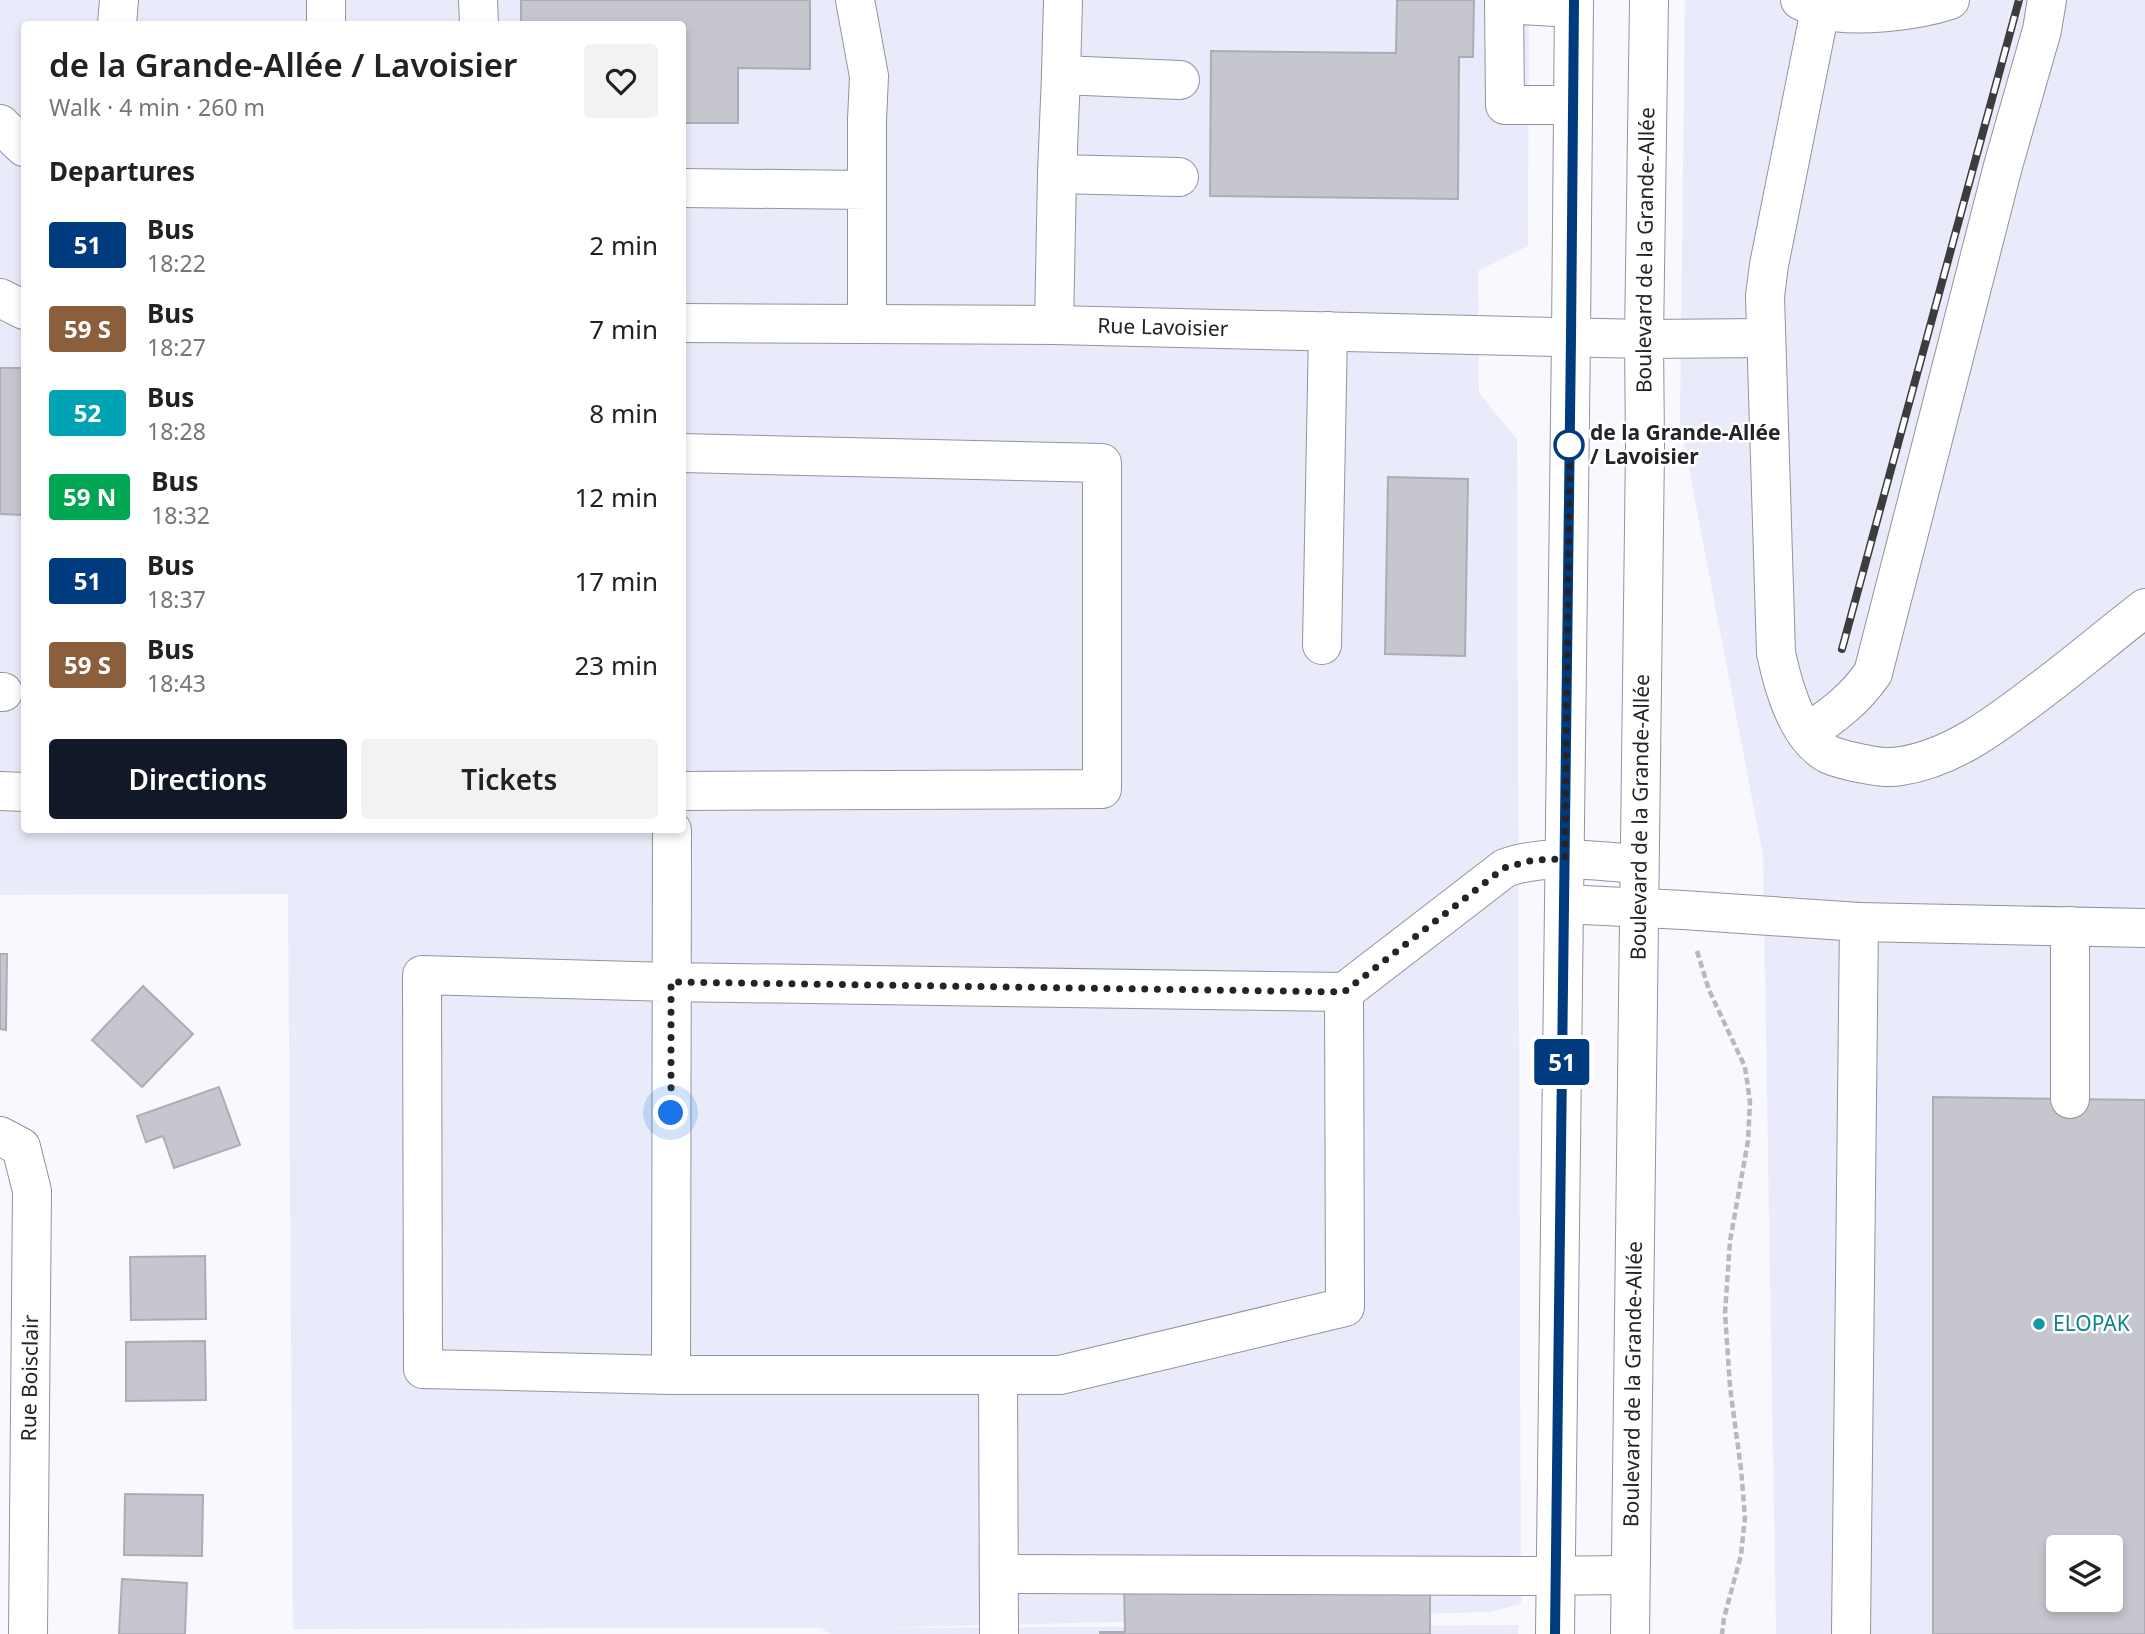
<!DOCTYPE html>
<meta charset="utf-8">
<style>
body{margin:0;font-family:"Noto Sans",sans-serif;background:#f2f2f2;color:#222;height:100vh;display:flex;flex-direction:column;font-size:26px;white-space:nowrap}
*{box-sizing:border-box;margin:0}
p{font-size:23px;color:#767676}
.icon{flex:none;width:38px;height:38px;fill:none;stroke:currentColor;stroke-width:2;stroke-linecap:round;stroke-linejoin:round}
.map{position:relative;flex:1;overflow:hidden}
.panel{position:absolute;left:21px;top:21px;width:665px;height:812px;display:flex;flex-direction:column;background:#fff;border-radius:7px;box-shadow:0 4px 10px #0003}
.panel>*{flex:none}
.badge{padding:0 14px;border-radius:5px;font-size:24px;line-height:46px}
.buttons{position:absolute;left:2046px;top:1535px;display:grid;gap:14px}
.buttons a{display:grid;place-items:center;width:77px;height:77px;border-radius:7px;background:#fff;box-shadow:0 4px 10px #0003;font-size:35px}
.you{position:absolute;width:35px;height:35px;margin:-18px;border:5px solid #fff;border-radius:50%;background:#1a73e8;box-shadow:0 0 0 10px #1a73e833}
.map>.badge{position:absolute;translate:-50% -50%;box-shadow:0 0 0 4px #fff}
h2{padding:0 28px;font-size:26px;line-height:63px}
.round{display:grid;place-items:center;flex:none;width:74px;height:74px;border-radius:7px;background:#f2f2f2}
.overview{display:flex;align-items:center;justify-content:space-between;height:119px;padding:0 28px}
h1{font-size:33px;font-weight:600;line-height:52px}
.cta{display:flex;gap:14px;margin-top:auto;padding:14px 28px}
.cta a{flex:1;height:80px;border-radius:7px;background:#111827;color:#fff;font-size:28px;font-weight:600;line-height:80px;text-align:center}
.cta a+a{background:#f2f2f2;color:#222}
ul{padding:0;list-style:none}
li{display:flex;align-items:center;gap:21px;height:84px;padding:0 28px}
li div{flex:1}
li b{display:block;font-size:26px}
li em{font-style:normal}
li .badge{min-width:77px;font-weight:700;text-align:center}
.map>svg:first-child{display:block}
</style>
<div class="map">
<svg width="2145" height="1634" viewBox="0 0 2145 1634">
<rect width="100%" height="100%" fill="#f8f8fe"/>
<path fill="#e9ebfa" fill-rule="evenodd" d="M0 0H1529L1528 246 1478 271 1479 393 1517 439 1521 1604 1490 1612 878 1628 1519 1625 1518 1634H830L821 1628 293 1629 288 894 0 895ZM24 24H682V830H24Z
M1685 0H2145V1634H1776L1763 856 1680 422ZM2058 1547H2110V1600H2058Z"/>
<path fill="#c6c7ce" stroke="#acadb4" stroke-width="2" fill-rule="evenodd" d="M521 0H810V69L738 68V123H682V24H521Z
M1397 0H1474L1473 57H1459L1458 199 1210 196 1211 51 1396 53Z
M0 368H24V515L0 514Z
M1388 477 1468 479 1465 656 1385 654Z
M0 954H7L6 1030 0 1029Z
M143 986 193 1034 142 1087 92 1040Z
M219 1087 240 1145 174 1168 163 1136 146 1142 137 1116Z
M1933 1097 2145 1100V1634H1933ZM2058 1547H2110V1600H2058Z
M205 1256 206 1319 131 1320 130 1257Z
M205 1341 206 1400 126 1401V1342Z
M125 1494 203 1495 202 1556 124 1555Z
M122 1579 187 1583 185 1634H119Z
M1124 1584 1430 1585V1634H1100V1632H1125Z"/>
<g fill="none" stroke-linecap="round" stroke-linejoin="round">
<defs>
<g id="minor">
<path d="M326 0V24"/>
<path d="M478 0 479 24"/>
<path d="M855 0 869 76 867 120V190"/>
<path d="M1504 0 1505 105H1573"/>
<path d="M1800 0C1807 3 1813 7 1820 9 1853 19 1917 11 1950 0"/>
<path d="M1822 0 1769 265 1765 296 1776 653C1783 686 1797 737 1828 754 1836 758 1846 760 1854 762 1870 765 1885 769 1901 766 1954 758 1999 722 2040 691 2076 664 2110 635 2145 608"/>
<path d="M1504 4 1574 8"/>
<path d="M117 24 119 0"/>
<path d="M1061 75 1063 0"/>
<path d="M0 124 24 147"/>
<path d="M1057 174 1061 75 1180 80"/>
<path d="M682 188 867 190V324"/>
<path d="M0 298 24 310"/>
<path id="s1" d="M682 323 1054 325 1644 339 1765 338"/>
<path d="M1054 325 1057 174 1179 177"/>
<path d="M682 453 1102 463V789L682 791"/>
<path d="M1322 645 1328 331"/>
<path d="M0 692H3"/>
<path d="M1806 733C1833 716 1855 699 1873 673L2003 166 2042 30 2047 0"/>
<path d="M0 791 24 792"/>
<path d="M1564 904 1683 910 1859 922 1851 1634"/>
<path d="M1859 922 2145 928"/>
<path d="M1344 992 1505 868C1547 853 1594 861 1639 864"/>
<path d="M2070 1099V926"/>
<path d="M0 1136 21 1147 32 1191 28 1634"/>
<path d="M671 1375 423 1369 422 975 671 982 1344 992 1345 1307 1060 1375H671L672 830"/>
<path d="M998 1375 999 1634"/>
<path d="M999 1574 1526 1576 1630 1575"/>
<path d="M1555 1634 1571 337 1574 0"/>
<path id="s2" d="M1630 1634 1645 448 1644 339 1649 0"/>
</g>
</defs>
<use href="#minor" stroke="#93949b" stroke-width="40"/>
<path stroke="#b8b8bd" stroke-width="4.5" stroke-dasharray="7 3.5" stroke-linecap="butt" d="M1697 951 1709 990 1745 1067 1750 1102 1748 1141 1730 1241 1725 1313 1730 1387 1741 1469 1745 1517 1741 1555 1724 1618 1722 1634"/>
<use href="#minor" stroke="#fff" stroke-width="38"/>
<defs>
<path id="rail" d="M1842 649 2019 0"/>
</defs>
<use href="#rail" stroke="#3c3c3f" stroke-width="8"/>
<use href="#rail" stroke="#fff" stroke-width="5" stroke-dasharray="16" stroke-linecap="butt"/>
</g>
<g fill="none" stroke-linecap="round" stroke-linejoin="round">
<defs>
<path id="line" d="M1555 1634 1571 337 1574 0"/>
</defs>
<use href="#line" stroke="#fff" stroke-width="16"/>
<use href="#line" stroke="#003b80" stroke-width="10"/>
<path stroke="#242427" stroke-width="7" stroke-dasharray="0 12.6" d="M671 1113V982L1344 992 1504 868 1533 860 1565 859 1570 433 1569 445"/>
</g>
<circle fill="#fff" stroke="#003b80" stroke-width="3.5" cx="1569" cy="445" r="14"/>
<circle fill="#0f9aa8" stroke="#fff" stroke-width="2.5" cx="2039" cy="1324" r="7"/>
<g text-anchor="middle" stroke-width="5" stroke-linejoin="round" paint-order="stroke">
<g font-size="21" fill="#242427" stroke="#fff">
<text dy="7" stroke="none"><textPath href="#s2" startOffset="1384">Boulevard de la Grande-Allée</textPath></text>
<text dy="7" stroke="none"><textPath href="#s1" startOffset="481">Rue Lavoisier</textPath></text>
<text dy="7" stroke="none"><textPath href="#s2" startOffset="817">Boulevard de la Grande-Allée</textPath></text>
<text transform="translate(30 1378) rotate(-89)" y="7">Rue Boisclair</text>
<text dy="7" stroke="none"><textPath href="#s2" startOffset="250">Boulevard de la Grande-Allée</textPath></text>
</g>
<g font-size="21" font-weight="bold" fill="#242427" stroke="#fff" text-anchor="start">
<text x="1590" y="440">de la Grande-Allée<tspan x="1590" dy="24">/ Lavoisier</tspan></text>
</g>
<g font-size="21" fill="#0d838f" stroke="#fff" text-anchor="start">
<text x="2053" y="1331">ELOPAK</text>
</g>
</g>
</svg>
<div class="buttons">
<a><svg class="icon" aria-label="layers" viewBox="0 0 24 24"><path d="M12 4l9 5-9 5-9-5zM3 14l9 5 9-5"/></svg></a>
</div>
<div class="you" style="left:671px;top:1113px"></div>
<b class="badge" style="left:1562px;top:1062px;background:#003b80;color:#fff">51</b>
<section class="panel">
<div class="overview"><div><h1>de la Grande-Allée / Lavoisier</h1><p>Walk · 4 min · 260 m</p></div><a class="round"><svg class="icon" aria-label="heart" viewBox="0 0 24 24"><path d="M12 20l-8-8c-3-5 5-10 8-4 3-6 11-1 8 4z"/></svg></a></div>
<h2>Departures</h2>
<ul>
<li><span class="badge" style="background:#003b80;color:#fff">51</span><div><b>Bus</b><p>18:22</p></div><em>2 min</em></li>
<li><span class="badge" style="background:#8b5e3c;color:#fff">59 S</span><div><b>Bus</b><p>18:27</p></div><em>7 min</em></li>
<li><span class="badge" style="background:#00a3b4;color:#fff">52</span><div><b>Bus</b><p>18:28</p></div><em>8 min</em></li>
<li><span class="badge" style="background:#00a651;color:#fff">59 N</span><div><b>Bus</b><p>18:32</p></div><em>12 min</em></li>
<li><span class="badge" style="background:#003b80;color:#fff">51</span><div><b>Bus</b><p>18:37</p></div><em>17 min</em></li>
<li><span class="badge" style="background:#8b5e3c;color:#fff">59 S</span><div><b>Bus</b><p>18:43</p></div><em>23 min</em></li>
</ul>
<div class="cta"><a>Directions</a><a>Tickets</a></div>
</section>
</div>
